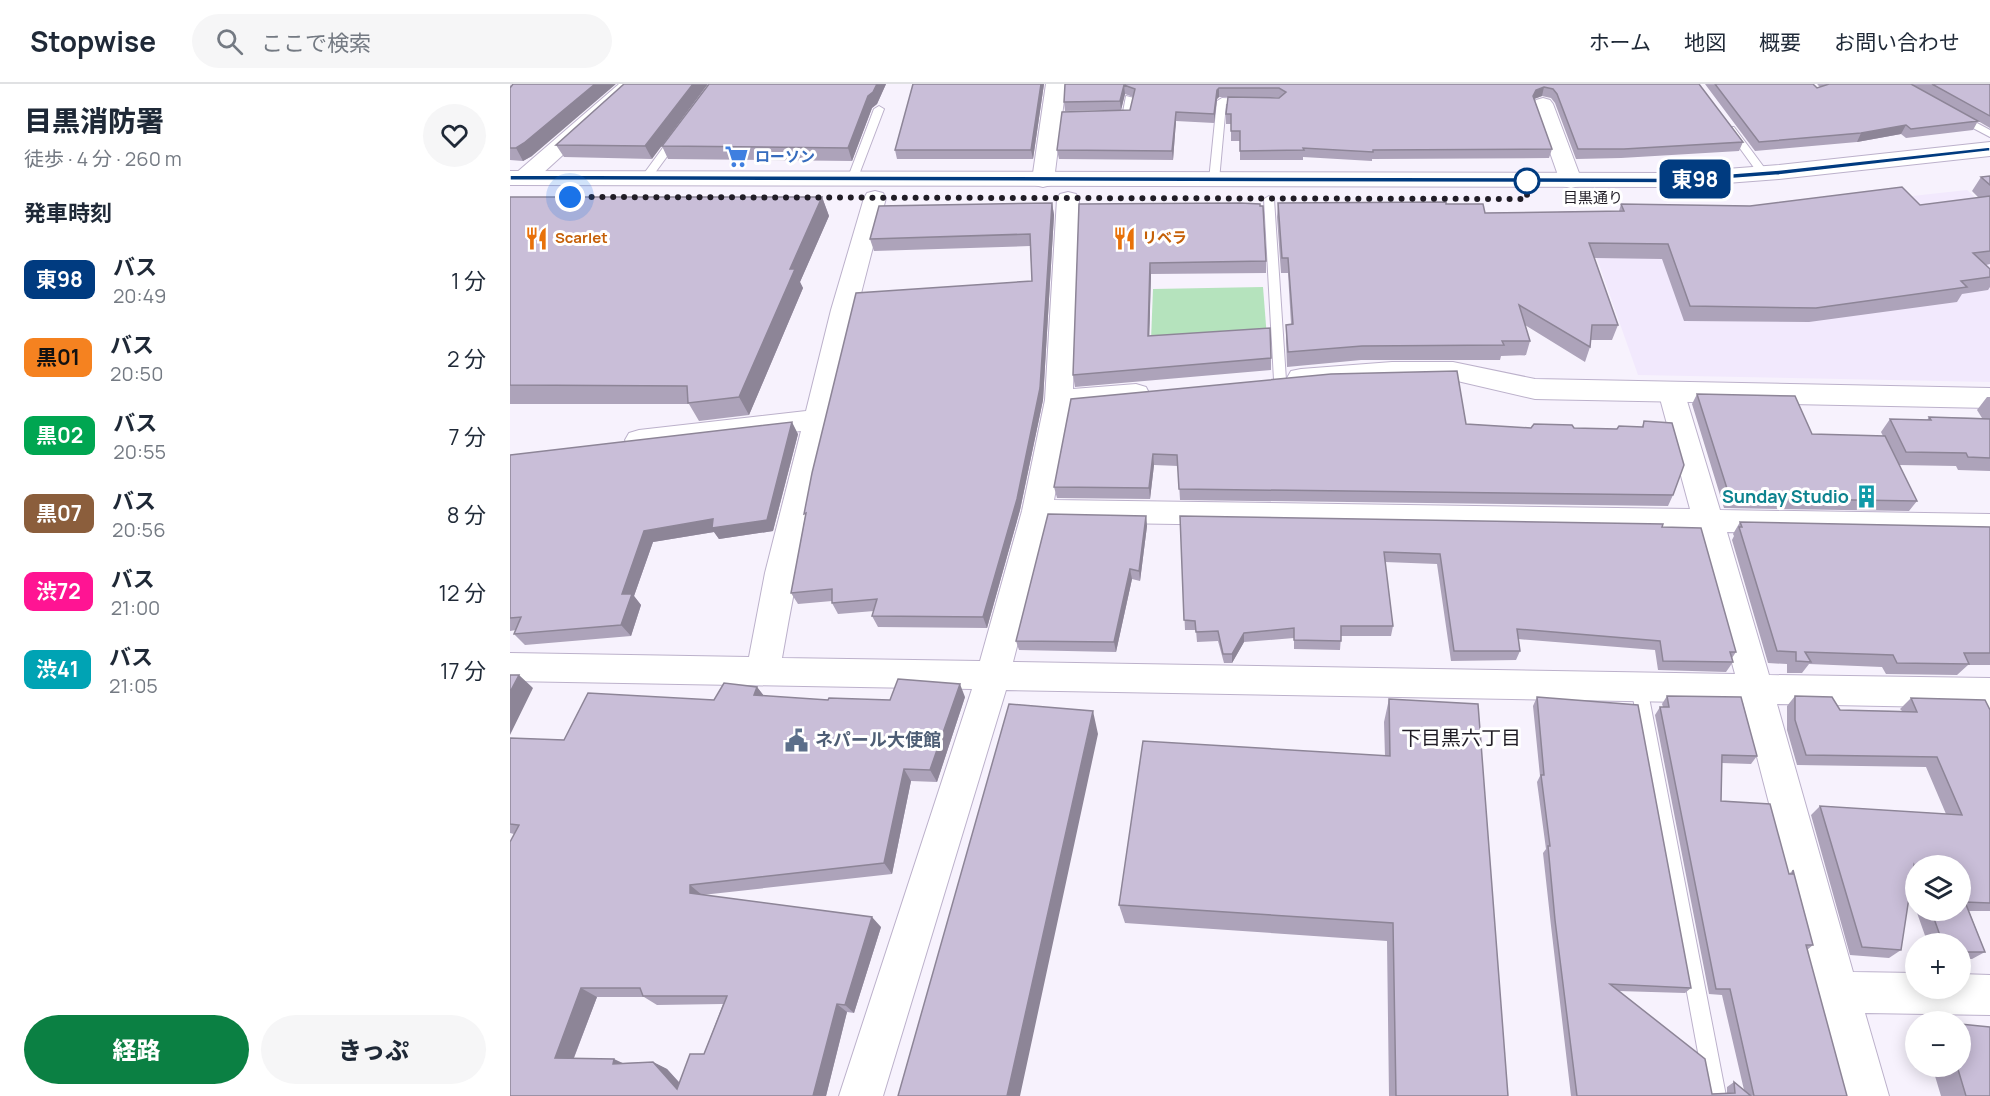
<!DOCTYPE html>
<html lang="ja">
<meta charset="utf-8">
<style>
body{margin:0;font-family:Manrope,"Noto Sans JP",sans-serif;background:#f6f6f7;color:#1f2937;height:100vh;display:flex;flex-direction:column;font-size:22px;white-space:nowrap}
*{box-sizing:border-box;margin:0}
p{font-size:20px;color:#747a83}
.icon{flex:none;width:33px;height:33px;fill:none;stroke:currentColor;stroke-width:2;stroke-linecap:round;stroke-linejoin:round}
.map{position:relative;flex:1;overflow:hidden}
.details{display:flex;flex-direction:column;background:#fff;width:510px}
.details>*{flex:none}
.badge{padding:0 12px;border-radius:9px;font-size:21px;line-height:39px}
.fabs{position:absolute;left:1395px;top:771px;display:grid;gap:12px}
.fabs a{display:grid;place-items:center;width:66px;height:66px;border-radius:50%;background:#fff;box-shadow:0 3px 15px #0003;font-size:30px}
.you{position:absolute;width:30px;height:30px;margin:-15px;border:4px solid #fff;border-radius:50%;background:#1a73e8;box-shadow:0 0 0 9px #1a73e833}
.map>.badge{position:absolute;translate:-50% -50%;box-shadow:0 0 0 3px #fff}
h2{padding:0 24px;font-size:22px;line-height:54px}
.round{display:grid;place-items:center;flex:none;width:63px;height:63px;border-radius:32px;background:#f6f6f7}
.overview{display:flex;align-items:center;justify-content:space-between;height:102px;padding:0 24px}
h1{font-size:28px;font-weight:800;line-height:45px}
.primary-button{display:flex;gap:12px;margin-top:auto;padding:12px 24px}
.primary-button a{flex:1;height:69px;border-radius:36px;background:#0b8043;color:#fff;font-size:24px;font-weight:800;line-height:69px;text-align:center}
.primary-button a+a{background:#f6f6f7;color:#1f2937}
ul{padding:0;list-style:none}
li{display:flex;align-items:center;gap:18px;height:78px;padding:0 24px}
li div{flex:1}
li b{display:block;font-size:22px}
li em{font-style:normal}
li .badge{min-width:66px;font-weight:700;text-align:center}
header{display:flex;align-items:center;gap:36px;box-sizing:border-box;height:84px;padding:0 30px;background:#fff;border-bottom:2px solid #e0e1e3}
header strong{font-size:28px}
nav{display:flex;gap:33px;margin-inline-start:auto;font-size:21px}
.search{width:420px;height:54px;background:#f6f6f7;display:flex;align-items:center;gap:15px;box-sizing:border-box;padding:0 21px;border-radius:33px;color:#747a83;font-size:22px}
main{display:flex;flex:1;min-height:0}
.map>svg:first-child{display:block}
</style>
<header>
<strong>Stopwise</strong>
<div class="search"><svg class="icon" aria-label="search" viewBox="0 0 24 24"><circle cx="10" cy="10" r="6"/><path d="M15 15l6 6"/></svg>ここで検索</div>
<nav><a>ホーム</a><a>地図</a><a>概要</a><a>お問い合わせ</a></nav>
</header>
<main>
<section class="details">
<div class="overview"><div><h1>目黒消防署</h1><p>徒歩 · 4 分 · 260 m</p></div><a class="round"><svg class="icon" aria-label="heart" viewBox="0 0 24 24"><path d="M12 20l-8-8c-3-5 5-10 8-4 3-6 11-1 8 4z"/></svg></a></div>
<h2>発車時刻</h2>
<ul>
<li><span class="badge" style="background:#003b80;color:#fff">東98</span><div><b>バス</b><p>20:49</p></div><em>1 分</em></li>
<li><span class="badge" style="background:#f58220;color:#111">黒01</span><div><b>バス</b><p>20:50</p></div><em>2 分</em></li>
<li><span class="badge" style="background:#00a651;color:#fff">黒02</span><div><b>バス</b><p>20:55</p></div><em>7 分</em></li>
<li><span class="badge" style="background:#8b5e3c;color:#fff">黒07</span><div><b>バス</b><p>20:56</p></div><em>8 分</em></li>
<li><span class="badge" style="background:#ff1493;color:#fff">渋72</span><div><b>バス</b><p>21:00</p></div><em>12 分</em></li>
<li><span class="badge" style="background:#00a3b4;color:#fff">渋41</span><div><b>バス</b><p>21:05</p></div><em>17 分</em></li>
</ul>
<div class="primary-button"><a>経路</a><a>きっぷ</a></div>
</section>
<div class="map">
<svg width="1480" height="1012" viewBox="0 0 1480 1012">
<rect width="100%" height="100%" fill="#f7f2fd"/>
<path fill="#f2e9fd" d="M1457 106 1480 127V298L1128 291 1072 132 1228 131Z"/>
<path fill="#b5e3bd" d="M753 203 757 254 641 256 643 205Z"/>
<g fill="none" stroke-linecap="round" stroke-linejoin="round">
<defs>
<path id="service" d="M616 12 624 14 621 33H601V29L613 28Z
M712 14 736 15 741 18 736 21 716 20 709 96 704 99 699 96 707 17Z
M369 22 374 25 347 96 338 98 337 96 364 25Z
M1446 31H1452L1480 46V53L1446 35Z
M1218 43H1224L1259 90 1258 92H1250L1216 45Z
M163 50 172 52 139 97H131L130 95Z
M759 112 764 115 776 296 770 300 764 296 754 115Z
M1129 596 1135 598 1137 603 1216 1012H1196L1121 603 1123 598Z"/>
<path id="minor" d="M109 0H131L22 99 14 101 6 99 3 94 6 89Z
M536 0H556L544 96 541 101 533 103 525 101 522 96Z
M1033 14 1040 16 1043 20 1072 97 1069 102 1061 104 1053 102 1050 97 1023 20 1026 16Z
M365 107 373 109 376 114C335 266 299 418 272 574L470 577 512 427 535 316 547 115 550 110 558 108 566 110 569 115 563 305 626 300 636 303 639 309 636 315 626 318 561 324 544 416 1180 425 1148 307 1152 301 1161 298 1170 301 1174 307 1210 426 1480 430V452L1217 448 1259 591 1480 594V624L1267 620 1343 888 1406 889V904H1450V890L1480 891V931L1355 929 1379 1012H1335L1233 619 496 606 373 1012H329L462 605 0 597V569L239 573 255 489 291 347 129 366 119 363 115 356 119 349 129 346 296 327 321 226 354 114 357 109ZM539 438 1186 448 1225 590 503 578Z"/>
<path id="tertiary" d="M882 278H943L1025 295 1480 304V324L1025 315 943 296H882L791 303 781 301 777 294 781 287 791 285Z"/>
<path id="primary" d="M1480 58V72L1269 95 1164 103 0 101V87L1164 89 1269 81Z"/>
</defs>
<use href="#service" stroke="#bcb1cb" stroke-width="2"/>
<use href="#minor" stroke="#bcb1cb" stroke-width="2"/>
<use href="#tertiary" stroke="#bcb1cb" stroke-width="2"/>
<use href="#primary" stroke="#bcb1cb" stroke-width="2"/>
<use href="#service" fill="#fff" fill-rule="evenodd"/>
<use href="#minor" fill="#fff" fill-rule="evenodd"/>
<use href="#tertiary" fill="#fff" fill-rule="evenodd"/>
<use href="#primary" fill="#fff" fill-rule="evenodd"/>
</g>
<path fill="#ada3ba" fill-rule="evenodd" d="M0 0 22 72 13 77 0 76Z
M114 0 142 75 54 73 46 61Z
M199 0H376L367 20 362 24 342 77 158 75 152 62Z
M403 0H534L523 75H387L385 66Z
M555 0H1189L1233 58 1229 67 1111 74 1066 75 1045 19 1041 14 1032 12 1024 15 1042 65 1039 74 862 75V77L793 73V76H730V57H721V40H716V30L770 13H709L707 15 704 39 666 37 663 76 549 75 547 66 620 26 623 13 615 10 611 26 555 27 554 18Z
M1195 0H1303L1307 4 1310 3 1307 0H1480V44L1468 37 1463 46 1396 54 1391 50 1347 58 1245 67Z
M1480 92V180L1476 181 1480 185V203L1478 206 1452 210 1447 218 1299 238 1174 237 1152 175 1084 174 1108 241 1102 256H1080V263L1075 278 1015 241 1020 257 1016 271 991 272 990 276H851L777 283 776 255V241L781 240 778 189H771L767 133 768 119 936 120 975 129 1109 127 1111 120 1240 122 1410 121 1469 114 1462 107 1471 93Z
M0 113H312L319 132 290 198 293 204 239 331 189 337 179 320H0Z
M542 119 544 131 533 316 510 426 477 544 368 543 362 532 364 527 328 530 322 519V517L288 520 281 509 295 433 522 197 520 162 364 167 360 155Z
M569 120 756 177V189L641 190 639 252 761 274V286L565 303 563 291Z
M1187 310 1302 350 1373 352 1371 348 1380 335 1417 336 1419 333 1472 334 1467 326 1477 313H1480V387L1448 386 1446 382 1389 381 1407 417 1399 427 1214 424 1182 320Z
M561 315 1021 344 1107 345 1132 343 1134 337 1163 411 1158 422 670 416 668 382 644 381 640 415 547 414 544 403Z
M288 350 263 447 209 455 204 448 143 458 124 512 131 521 121 552 15 561 4 550 6 546 0 547V371Z
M636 432 637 442 630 497 622 495 606 568 509 566 506 557Z
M670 432 1152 443 1226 568 1222 574 1223 578 1216 588 1148 586 1145 566 1008 555 1010 567 1006 576 941 577 927 480 875 478 883 542 881 552H831L830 566 784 565V554L734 558 722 579H714L708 557 687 558 686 546H675Z
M1230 438 1480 443V581H1458L1447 591 1376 590 1372 583 1299 580 1292 589H1277V580L1258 579 1222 456 1224 452 1223 450Z
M247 603 254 612 318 616H380L455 613 427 698 401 697 382 790 192 811 371 843 344 929 337 928 316 1012H0L4 750 0 749V654L54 656 204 616ZM87 913H134L147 921 213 920 194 970 170 999 157 985 143 978 113 979 64 974Z
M1157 612 1247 672 1241 680 1212 679 1211 717 1279 790 1283 786 1303 861 1297 866 1337 1012H1061L1041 842 1033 769 1036 765 1027 698 1030 692 1023 622 1027 613 1181 904 1175 909 1108 907 1202 1010 1217 1009V1003L1224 998 1234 1006 1212 911 1199 910 1145 631 1150 623H1153L1152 620Z
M1285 612 1330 626 1392 627 1390 625 1401 614 1480 626V827H1459L1475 868 1462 875H1450V860H1418L1406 826H1450L1406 782V826L1399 809 1391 866 1379 874 1340 871 1301 731 1310 722 1436 730 1416 683 1287 681 1277 646V622Z
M879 615 998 1012H879L877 857 615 839 609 821 875 672 874 638Z
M1422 982H1450L1480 1012H1431Z"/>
<path fill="#8d8597" d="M85 0H106L22 72 13 77 6 64Z
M183 0H198L142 75 135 62Z
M367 0H376L367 20 362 24 342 77 338 64 358 12Z
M531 0H534L523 75 521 66Z
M614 1 615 10 611 26 610 17Z
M1034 3 1032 12 1024 15 1023 12 1026 6Z
M709 4V13L707 15 704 39V30L707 6Z
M666 28V37L663 76 662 67Z
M1396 41 1391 50 1347 58 1351 49Z
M312 113 319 132 290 198 293 204 239 331 229 313 280 185Z
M542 119 544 131 533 316 510 426 477 544 473 533Z
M640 179 641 190 639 264 638 252Z
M282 338 288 350 263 447 209 455 204 448 143 458 124 512 131 521 121 552 111 541 112 510 134 447Z
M643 370 644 381 640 415 639 404Z
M636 432 637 442 630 497 629 487Z
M620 485 622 495 606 568 604 558Z
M734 549V558L722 579V570Z
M9 591 23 604 0 651V608Z
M450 600 455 613 427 698 420 686Z
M247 603 257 616 244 611Z
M583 627 588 650 510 1012H497Z
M394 685 401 697 382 790 374 779Z
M180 801 192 811 180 809Z
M362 833 371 843 344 929 335 921Z
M71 904 87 913 61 981 45 974Z
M327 920 337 928 316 1012H303Z
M104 975 119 982 103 980Z
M143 978 157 985 181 1012 167 1005Z"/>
<path fill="#c9bed8" stroke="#8d8597" stroke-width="1.5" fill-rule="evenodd" d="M3 0H85L14 59 6 64H0V4Z
M114 0H183L135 62 46 61Z
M199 0H367L363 8 358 12 338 64 152 62Z
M403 0H531L521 66H385Z
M555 0H1189L1233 58 1114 65H1068L1047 10 1043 5 1034 3 1026 6 1023 12 1042 65 863 66V68L793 64 794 66 730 67V47H721V30H716L718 13 769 14 776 8 769 4H709L707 6 704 30 666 28 662 67 547 66 552 28 620 26 625 5 614 1 610 17 554 18Z
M1205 0H1303L1307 4 1319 0H1401L1468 37 1401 45 1396 41 1351 49 1249 58Z
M1422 0H1480V32Z
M1480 92V101L1471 93Z
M1392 103 1410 121 1480 112V167L1463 169 1480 185V193L1451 197 1457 203 1306 224 1180 222 1158 160 1079 159 1108 241H1082L1080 263 1009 221 1020 257H992L994 261 852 262 778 268 776 241 783 240 778 174H772L768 119 936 118V120H973L975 129 1114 127 1111 120 1240 122Z
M0 113H312L280 185H285L229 313 178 319 177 302 0 301Z
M542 119 530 304 507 415 473 533 362 532 367 515 322 519V505L281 509 296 429 294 430 302 389 346 209 522 197 520 150 360 155 369 122Z
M730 119 750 120V122H753L756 177 640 179 638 252 760 244 761 274 563 291 569 120Z
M947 287 956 340 1021 344 1024 340 1062 341 1064 344 1107 345 1109 342 1133 343 1134 337 1162 339 1174 381 1163 411 669 405 667 371 643 370 639 404 544 403 561 315 821 290Z
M1187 310 1285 312 1302 350 1375 352 1407 417 1220 414Z
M1419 333 1480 335V374L1458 373 1456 369 1396 368 1380 335 1421 336Z
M282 338 257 436 202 444 203 435 134 447 112 510H122L111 541 4 550 11 533 0 534V371Z
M538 430 636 432 629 487 620 485 604 558 506 557Z
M670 432 1153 440 1152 443 1191 444 1226 568H1220L1223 578 1153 577 1150 557 1007 545 1010 567H944L930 470 874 468 883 542H831V557L784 556V544L734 549 722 570H713L708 547 686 548 685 537 674 536Z
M1230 438 1480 443V569H1454L1459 580 1387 579 1383 571 1295 568 1301 578 1286 577V568L1267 567 1229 443H1232Z
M0 591H9L0 608Z
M388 595 450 600 420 686 394 685 374 779 180 801V809L362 833 335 921 327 920 303 1012H0V758L9 741 0 740V654L54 656 78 609 204 616 214 599 247 603 244 611 318 616 319 614 380 616ZM71 904H130L133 912H217L194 970H180L167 1005 143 978 103 980 104 975 45 974Z
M1157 612 1231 613 1247 672 1212 671 1211 717 1260 720 1279 790H1283V786L1303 861H1296L1337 1012H1244L1220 905H1206L1150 623H1159Z
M1285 612 1322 613 1330 626 1407 628 1401 614 1475 616 1480 626V819L1455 818 1475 868H1450V860H1433L1421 826H1450V782H1406V786L1404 781 1391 866 1352 863 1310 722 1452 731 1427 673 1296 671 1285 636Z
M1027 613 1128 621 1181 904 1100 900 1195 975 1202 1010 1225 1009 1224 998 1241 1012H1067L1045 836 1038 762H1040L1031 691H1034Z
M879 615 968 620 998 1012H886L883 839 609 821 633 657 880 672Z
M499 620 583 627 497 1012H388Z
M1450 940 1480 943V1012H1456L1447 982H1450Z"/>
<path fill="#003b80" stroke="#fff" stroke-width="1.5" d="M1480 63V67L1269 91 1164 99 0 96V91L1164 94 1269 86Z"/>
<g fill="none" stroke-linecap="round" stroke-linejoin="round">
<path stroke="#211d26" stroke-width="6" stroke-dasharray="0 10.8" d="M60 113 1017 115V97"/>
</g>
<defs>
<symbol id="supermarket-bare" viewBox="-9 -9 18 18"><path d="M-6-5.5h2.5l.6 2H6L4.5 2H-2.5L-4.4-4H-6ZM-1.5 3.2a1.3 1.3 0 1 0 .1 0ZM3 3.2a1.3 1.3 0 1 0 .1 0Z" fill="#3f7fe0" stroke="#fff" stroke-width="2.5" paint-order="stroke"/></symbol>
<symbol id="restaurant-bare" viewBox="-9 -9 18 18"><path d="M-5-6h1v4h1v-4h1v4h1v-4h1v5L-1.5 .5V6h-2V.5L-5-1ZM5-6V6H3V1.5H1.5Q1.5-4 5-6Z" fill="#e8710a" stroke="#fff" stroke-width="2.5" paint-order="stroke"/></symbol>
<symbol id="building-bare" viewBox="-9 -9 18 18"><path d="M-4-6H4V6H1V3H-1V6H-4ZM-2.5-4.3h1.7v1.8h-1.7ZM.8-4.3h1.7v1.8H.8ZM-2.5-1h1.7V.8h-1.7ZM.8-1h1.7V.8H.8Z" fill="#0f9aa8" stroke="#fff" stroke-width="2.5" paint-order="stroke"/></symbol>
<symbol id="civic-bare" viewBox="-9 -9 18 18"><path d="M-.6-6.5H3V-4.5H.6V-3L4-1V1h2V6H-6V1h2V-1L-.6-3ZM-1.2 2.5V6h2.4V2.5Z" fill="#5c6f8a" stroke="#fff" stroke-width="2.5" paint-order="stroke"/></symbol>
</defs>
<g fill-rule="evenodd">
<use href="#supermarket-bare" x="210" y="56" width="33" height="33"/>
<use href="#restaurant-bare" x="10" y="138" width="33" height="33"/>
<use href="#restaurant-bare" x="598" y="138" width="33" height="33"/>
<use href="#building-bare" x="1340" y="396" width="33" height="33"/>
<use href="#civic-bare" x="270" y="640" width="33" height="33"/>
</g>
<circle fill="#fff" stroke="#003b80" stroke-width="3" cx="1017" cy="97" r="12"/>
<g text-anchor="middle" stroke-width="6" stroke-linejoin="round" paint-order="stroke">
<g font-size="15" font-weight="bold" fill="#366cbe" stroke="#fff" text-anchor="start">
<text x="245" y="78">ローソン</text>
</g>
<g font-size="15" fill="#211d26" stroke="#fff">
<text x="1083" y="119">目黒通り</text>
</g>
<g font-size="15" font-weight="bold" fill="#c56008" stroke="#fff" text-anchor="start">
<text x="45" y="159">Scarlet</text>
<text x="632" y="159">リベラ</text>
</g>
<g font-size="18" font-weight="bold" fill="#0d838f" stroke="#fff" text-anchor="end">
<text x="1339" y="419">Sunday Studio</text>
</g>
<g font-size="18" font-weight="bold" fill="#4e5e75" stroke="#fff" text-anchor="start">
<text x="305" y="662">ネパール大使館</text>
</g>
<g font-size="20" fill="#211d26" stroke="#fff">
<text x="951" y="661">下目黒六丁目</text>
</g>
</g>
</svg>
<div class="fabs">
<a><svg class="icon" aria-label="layers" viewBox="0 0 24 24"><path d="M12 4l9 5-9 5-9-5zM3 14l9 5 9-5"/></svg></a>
<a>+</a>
<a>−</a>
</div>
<div class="you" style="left:60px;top:113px"></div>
<b class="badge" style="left:1185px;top:95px;background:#003b80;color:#fff">東98</b>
</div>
</main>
